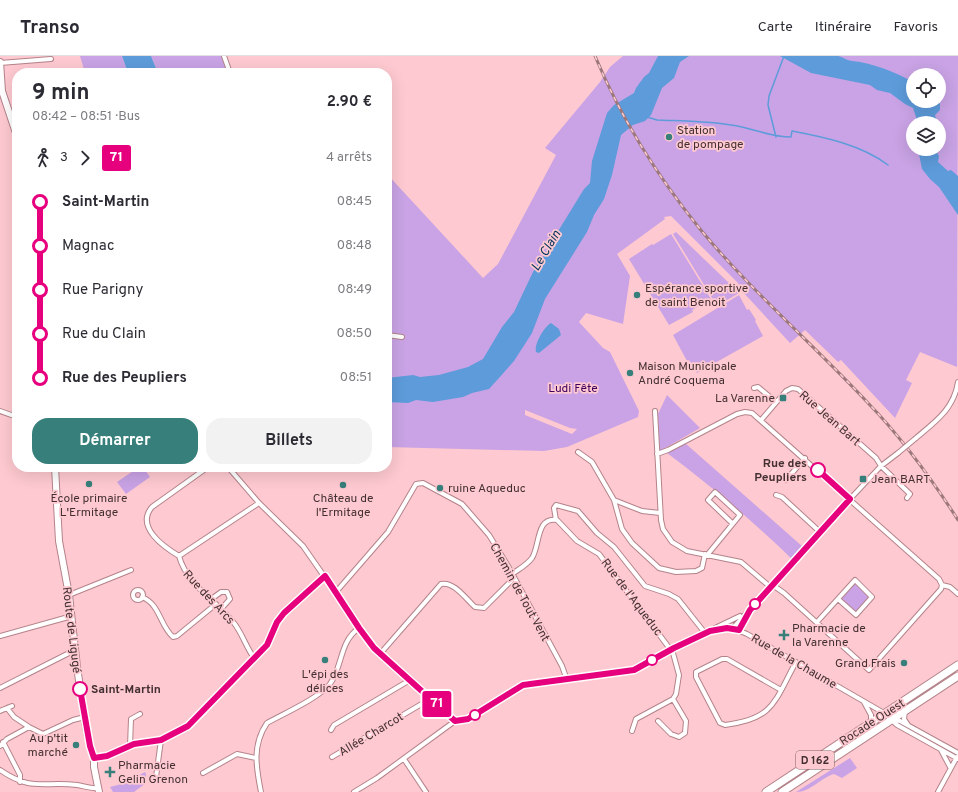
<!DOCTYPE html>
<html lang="fr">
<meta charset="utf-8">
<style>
body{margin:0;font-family:Overpass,sans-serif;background:#f2f2f3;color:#2b2b33;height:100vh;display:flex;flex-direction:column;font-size:15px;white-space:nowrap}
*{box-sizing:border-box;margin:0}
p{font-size:13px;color:#7c7c81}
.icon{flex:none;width:22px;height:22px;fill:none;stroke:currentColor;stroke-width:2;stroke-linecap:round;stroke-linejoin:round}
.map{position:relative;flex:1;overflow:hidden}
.side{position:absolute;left:12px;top:12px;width:380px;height:404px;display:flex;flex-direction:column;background:#fff;border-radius:16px;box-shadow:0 4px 16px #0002}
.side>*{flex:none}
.badge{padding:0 8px;border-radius:3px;font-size:14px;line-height:26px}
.controls{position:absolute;left:906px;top:12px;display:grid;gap:8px}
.controls a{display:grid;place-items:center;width:40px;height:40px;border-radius:50%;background:#fff;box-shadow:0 4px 16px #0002;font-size:20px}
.map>.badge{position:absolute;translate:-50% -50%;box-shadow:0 0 0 2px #fff}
.legs{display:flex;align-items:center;gap:6px;height:44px;padding:0 20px;font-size:13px}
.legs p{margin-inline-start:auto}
.summary{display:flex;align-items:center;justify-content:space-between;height:68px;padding:0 20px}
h1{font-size:22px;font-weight:700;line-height:30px}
.primary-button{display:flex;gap:8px;margin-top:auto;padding:8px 20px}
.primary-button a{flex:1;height:46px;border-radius:16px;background:#377f7b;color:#fff;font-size:16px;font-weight:700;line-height:46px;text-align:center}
.primary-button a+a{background:#f2f2f3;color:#2b2b33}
ul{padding:0 20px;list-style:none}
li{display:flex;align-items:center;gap:14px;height:44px;font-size:15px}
li i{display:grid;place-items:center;width:6px;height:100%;margin:0 5px;background:currentColor}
li i::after{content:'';width:10px;height:10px;margin:-5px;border:3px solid;border-radius:50%;background:#fff}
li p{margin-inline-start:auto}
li:first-child i{background:linear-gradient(#0000 50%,currentColor 0)}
li:last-child i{background:linear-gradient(currentColor 50%,#0000 0)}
header{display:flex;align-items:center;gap:24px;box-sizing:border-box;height:56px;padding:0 20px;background:#fff;border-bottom:1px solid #e1e1e2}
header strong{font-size:19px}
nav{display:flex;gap:22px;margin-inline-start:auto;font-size:14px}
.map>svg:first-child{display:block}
</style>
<header>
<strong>Transo</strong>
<nav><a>Carte</a><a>Itinéraire</a><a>Favoris</a></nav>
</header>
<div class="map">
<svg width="958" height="736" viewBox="0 0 958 736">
<rect width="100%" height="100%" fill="#fec9d0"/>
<path fill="#c9a3e5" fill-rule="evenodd" d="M80 0H122L128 17H85Z
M151 0H224L230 17H158Z
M623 0H958L957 311 920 296 906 324 912 327 895 362 841 304 838 306 805 274 790 287 742 235 738 227 671 160 664 161 665 163 617 198 630 220 623 268 586 257 579 266 603 292 610 296 639 355 638 361 567 391 544 395 387 391V118L483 222 498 208 556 99 545 92 600 26 610 11ZM913 19H939V45H913ZM913 67H939V93H913ZM525 354 570 372 577 373 572 378 525 359Z
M676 176 730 228 739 237 717 250 673 178Z
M671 178 711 243 692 254 693 256 669 269 629 203 652 188 653 189Z
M739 239 747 254 749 253 756 264 755 265 763 280 697 317 689 304 687 305 673 279Z
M667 339 700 372 660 395 659 394 658 358Z
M685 387 803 491 793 504C753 465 711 430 667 397Z
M139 411H143L150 421 126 438 117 426Z
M855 527 870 541 856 556 841 543Z
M850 702 857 712 842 722 834 718C820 722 811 736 796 736Z
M145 716 146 718V727L134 736H113L110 731 125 727Z"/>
<path fill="#5d9bda" d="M122 0H151L158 17H128Z
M658 0H689L680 6 674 22 662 32 651 59 645 65 633 69 621 79 612 119 604 143 594 159 587 176 545 243 532 277 514 305 499 322 489 333 472 337 463 341 433 346 416 344 408 347 387 346V322L413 319 420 321 439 319 468 311 483 303 502 271 514 256 533 216 584 133 590 127 592 105 607 57 614 49 634 37 636 32 644 21 649 17Z
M780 0C793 0 827 0 838 0 843 1 848 5 852 5 873 7 895 16 913 26V45H938L940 48V54L935 59 937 67H918L913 52 905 48 890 37 877 34 870 29 811 17Z
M918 93H935L939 100 938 106 948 115 951 114 958 120V159L939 131 930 123 922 113Z
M551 267 559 273 561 279 539 297 536 296C534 288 544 271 551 267Z"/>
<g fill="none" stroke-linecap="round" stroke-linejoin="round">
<path stroke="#5d9bda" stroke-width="1.5" d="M647 61 657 64C681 65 707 65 731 69 753 72 769 81 791 81L792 75C824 81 862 89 888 109
M776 81 768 49 769 40 784 0"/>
<defs>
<path id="street" d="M224 0 230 17
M0 7 51 3
M387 279 402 281
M754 332 758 331 776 346
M0 355 17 361
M655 355 661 464 663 473 672 486 687 495 741 506 768 529 774 530 784 537 869 614 941 533 942 529 939 523 752 357 745 356 737 358 668 394 657 398
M762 363 786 335 792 332 798 333 876 402 881 410 910 438 907 442
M916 382C935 366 954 353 958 326
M578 396 592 406 614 444 642 455 660 457
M228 411 259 447 303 490 374 592 455 665
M786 424 805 402
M776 439 782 441 820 476
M614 444 622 473 632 487 659 512 676 516 696 515 702 512 705 498
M556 464 554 452 556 449 578 455 597 477 614 491 645 530 669 538 678 543 705 577
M708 498 740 459 715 436 708 444 732 467
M179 500C164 491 135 471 152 451L208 411
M512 518C519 513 527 509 532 502 540 490 536 460 557 464L577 485 599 498 673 597 679 619 676 638 673 643 636 663 632 675
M942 529 950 531 958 538
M133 539a5 5 0 1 1 10 0a5 5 0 1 1-10 0Z
M336 536 388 476 416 428 423 427 462 448 489 479 508 510 562 610 567 624
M69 539 131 514
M142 541C160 548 160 570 173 581L177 580 216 548
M210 544 221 536H227L230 543 221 553
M817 566 855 524 872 541 856 559 838 543
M715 572 740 560
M733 572 850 443 881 410 898 397
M739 574 749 556
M0 580 72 560
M380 598 441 528C454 525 466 543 475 551L484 552 514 522
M254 602C246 591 242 577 234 567 215 544 187 529 179 500L259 447
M0 632 75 594
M781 634 727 603H722L696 616V621L720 667 725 669C774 663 774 646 796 606
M864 646 871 659V666
M7 652 14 661 29 671
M0 655 12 650
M905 655 904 663 908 669
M893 663 900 665 958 697
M455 665 470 662 523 629 634 614 674 592 705 577 719 573 733 572 747 578 884 657 897 669 958 703
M658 665 671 678 679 681 685 677 686 665 673 643
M331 674 334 669 410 624
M3 686 20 719V726
M0 690 7 683 29 671 43 678 73 664 85 661
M130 690 131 663 140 658
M941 694 950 711
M332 701 430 643
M94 702 107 700 134 688 161 684 188 670 218 637 267 589 277 566 284 557 325 520
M404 703 426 736
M0 714C32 736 43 725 77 729 84 730 91 733 98 732
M203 717 237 698 256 702
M156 721 161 684
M261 736C256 711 252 689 267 667 283 658 319 642 330 628 343 610 339 586 359 572
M354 736 377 722 455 665
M938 736 957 701"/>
<path id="secondary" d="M0 6 2 35 17 80
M55 411 59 485 69 539 77 611 86 671 90 689 94 702V711L99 736"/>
<path id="primary" d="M766 736 958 609
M782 736 958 620"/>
</defs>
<use href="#street" stroke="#b4838a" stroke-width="6"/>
<use href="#secondary" stroke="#b4838a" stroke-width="8"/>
<use href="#primary" stroke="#b4838a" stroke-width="9"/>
<use href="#street" stroke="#fff" stroke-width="4"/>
<use href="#secondary" stroke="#fff" stroke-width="6"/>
<use href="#primary" stroke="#fff" stroke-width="7"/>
<defs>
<path id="rail" d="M595 0C621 62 657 120 700 173 751 235 813 288 868 347 902 382 931 422 958 464"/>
</defs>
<use href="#rail" stroke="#9c787c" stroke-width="3"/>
<use href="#rail" stroke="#fec9d0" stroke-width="1.5" stroke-dasharray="4.5" stroke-linecap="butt"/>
<defs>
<path id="street-bridge" d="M898 397 916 382"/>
</defs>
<use href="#street-bridge" stroke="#b4838a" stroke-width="6" stroke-linecap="butt"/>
<use href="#street-bridge" stroke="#fff" stroke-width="4"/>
</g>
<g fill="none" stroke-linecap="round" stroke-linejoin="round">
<defs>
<path id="line-1" d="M80 633 90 690 94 702 107 700 134 688 161 684 188 670 267 589 277 566 284 557 325 520 359 572 374 592 455 665 468 663 523 629 634 614 674 592 710 575 727 572 739 574 750 554 850 443 818 414"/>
</defs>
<use href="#line-1" stroke="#fff" stroke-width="9"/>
<use href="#line-1" stroke="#e6007e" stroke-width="6"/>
</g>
<g fill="#377f7b" stroke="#fec9d0" stroke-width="1.5">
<circle cx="669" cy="81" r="4"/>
<circle cx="637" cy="239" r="4"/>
<circle cx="630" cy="317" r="4"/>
<rect x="779" y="338" width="8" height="8" rx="2"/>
<rect x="859" y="419" width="8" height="8" rx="2"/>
<circle cx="89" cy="428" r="4"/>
<circle cx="343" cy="429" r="4"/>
<circle cx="440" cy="432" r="4"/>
<path d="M782 573h4v4h4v4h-4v4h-4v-4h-4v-4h4z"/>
<circle cx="325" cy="604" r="4"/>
<circle cx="904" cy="607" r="4"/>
<circle cx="76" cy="689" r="4"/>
<path d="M108 710h4v4h4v4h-4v4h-4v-4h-4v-4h4z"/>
</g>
<g fill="#fff" stroke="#e6007e" stroke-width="2">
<circle cx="818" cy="414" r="7"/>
<circle cx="755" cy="548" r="5"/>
<circle cx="652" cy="604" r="5"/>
<circle cx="80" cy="633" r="7"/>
<circle cx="475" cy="659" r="5"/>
</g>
<g text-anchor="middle" stroke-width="3.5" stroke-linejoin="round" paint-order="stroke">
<rect fill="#fec9d0" stroke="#7c5e61" stroke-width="1" x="796" y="695" width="38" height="18" rx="3"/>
<g font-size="11" font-weight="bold" fill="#443032">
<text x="815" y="708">D 162</text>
</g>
<g font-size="12" fill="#443032" stroke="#fec9d0" text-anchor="start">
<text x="677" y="78">Station<tspan x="677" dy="14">de pompage</tspan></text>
<text x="645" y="236">Espérance sportive<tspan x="645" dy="14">de saint Benoit</tspan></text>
<text x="638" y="314">Maison Municipale<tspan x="638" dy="14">André Coquema</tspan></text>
<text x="775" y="346" text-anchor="end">La Varenne</text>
<text x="871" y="427">Jean BART</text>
<text x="448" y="436">ruine Aqueduc</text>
<text x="89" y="446" text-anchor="middle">École primaire<tspan x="89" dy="14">L'Ermitage</tspan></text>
<text x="343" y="446" text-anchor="middle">Château de<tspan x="343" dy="14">l'Ermitage</tspan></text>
<text x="792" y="576">Pharmacie de<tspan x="792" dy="14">la Varenne</tspan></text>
<text x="896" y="611" text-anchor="end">Grand Frais</text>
<text x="325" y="622" text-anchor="middle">L'épi des<tspan x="325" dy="14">délices</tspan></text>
<text x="68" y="686" text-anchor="end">Au p'tit<tspan x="68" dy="14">marché</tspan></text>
<text x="118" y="713">Pharmacie<tspan x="118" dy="14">Gelin Grenon</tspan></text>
</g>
<g font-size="12" fill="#40015e" stroke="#fec9d0">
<text x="573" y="336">Ludi Fête</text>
</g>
<g font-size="12" fill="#443032" stroke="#fec9d0">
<text transform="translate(830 362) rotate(41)" y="4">Rue Jean Bart</text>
<text transform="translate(520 536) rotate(61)" y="4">Chemin de Tout Vent</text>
<text transform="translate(209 541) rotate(47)" y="4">Rue des Arcs</text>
<text transform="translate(632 541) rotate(53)" y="4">Rue de l'Aqueduc</text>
<text transform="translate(72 574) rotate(83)" y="4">Route de Ligugé</text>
<text transform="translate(794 605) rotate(30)" y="4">Rue de la Chaume</text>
<text transform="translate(872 666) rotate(-33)" y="4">Rocade Ouest</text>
<text transform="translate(371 678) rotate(-31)" y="4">Allée Charcot</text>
</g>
<g font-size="12" font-weight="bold" fill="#443032" stroke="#fec9d0" text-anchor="end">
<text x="807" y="411">Rue des<tspan x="807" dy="14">Peupliers</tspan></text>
<text x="91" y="637" text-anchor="start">Saint-Martin</text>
</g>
<g font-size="13" font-style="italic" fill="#05345d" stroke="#fec9d0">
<text transform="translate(545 194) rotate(-59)" y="5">Le Clain</text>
</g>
</g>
</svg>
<div class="controls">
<a><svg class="icon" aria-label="locate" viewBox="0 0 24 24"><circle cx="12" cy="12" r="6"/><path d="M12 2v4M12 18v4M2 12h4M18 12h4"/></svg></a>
<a><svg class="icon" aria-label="layers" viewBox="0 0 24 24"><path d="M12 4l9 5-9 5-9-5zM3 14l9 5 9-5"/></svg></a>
</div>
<b class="badge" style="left:437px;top:648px;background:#e6007e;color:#fff">71</b>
<section class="side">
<div class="summary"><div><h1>9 min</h1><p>08:42 – 08:51 · Bus</p></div><b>2.90 €</b></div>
<div class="legs"><svg class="icon" aria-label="walk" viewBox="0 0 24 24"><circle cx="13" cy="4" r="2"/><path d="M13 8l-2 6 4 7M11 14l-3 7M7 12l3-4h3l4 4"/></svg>3<svg class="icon" aria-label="forward" viewBox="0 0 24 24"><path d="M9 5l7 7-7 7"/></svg><b class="badge" style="background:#e6007e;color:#fff">71</b><p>4 arrêts</p></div>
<ul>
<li><i style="color:#e6007e"></i><b>Saint-Martin</b><p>08:45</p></li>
<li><i style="color:#e6007e"></i><span>Magnac</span><p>08:48</p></li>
<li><i style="color:#e6007e"></i><span>Rue Parigny</span><p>08:49</p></li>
<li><i style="color:#e6007e"></i><span>Rue du Clain</span><p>08:50</p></li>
<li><i style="color:#e6007e"></i><b>Rue des Peupliers</b><p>08:51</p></li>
</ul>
<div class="primary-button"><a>Démarrer</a><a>Billets</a></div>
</section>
</div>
